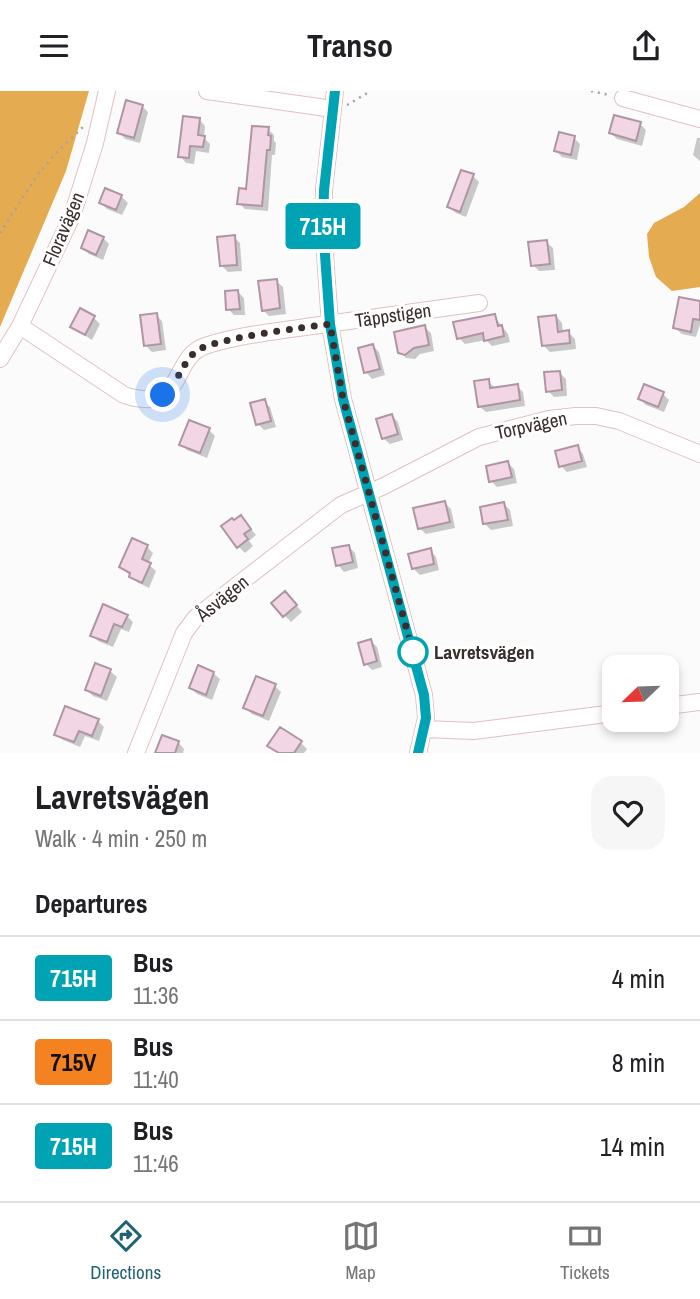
<!DOCTYPE html>
<meta charset="utf-8">
<style>
body{margin:0;font-family:"Archivo Narrow",sans-serif;background:#f6f6f6;color:#202124;height:100vh;display:flex;flex-direction:column;font-size:26px;white-space:nowrap}
*{box-sizing:border-box;margin:0}
p{font-size:23px;color:#757577}
.icon{flex:none;width:38px;height:38px;fill:none;stroke:currentColor;stroke-width:2;stroke-linecap:round;stroke-linejoin:round}
.map{position:relative;height:662px;overflow:hidden}
.side{display:flex;flex-direction:column;background:#fff;flex:1}
.side>*{flex:none}
.badge{padding:0 14px;border-radius:5px;font-size:24px;line-height:46px}
.needle{width:46px;rotate:247deg}
.buttons{position:absolute;left:602px;top:564px;display:grid;gap:14px}
.buttons a{display:grid;place-items:center;width:77px;height:77px;border-radius:14px;background:#fff;box-shadow:0 4px 10px #0003;font-size:35px}
.you{position:absolute;width:35px;height:35px;margin:-18px;border:5px solid #fff;border-radius:50%;background:#1a73e8;box-shadow:0 0 0 10px #1a73e833}
.map>.badge{position:absolute;translate:-50% -50%;box-shadow:0 0 0 4px #fff}
h2{padding:0 35px;font-size:26px;line-height:63px}
.round{display:grid;place-items:center;flex:none;width:74px;height:74px;border-radius:21px;background:#f6f6f6}
.head{display:flex;align-items:center;justify-content:space-between;height:119px;padding:0 35px}
h1{font-size:33px;font-weight:800;line-height:52px}
ul{padding:0;list-style:none}
li{display:flex;align-items:center;gap:21px;height:84px;padding:0 35px;border-top:2px solid #e0e0e0}
li div{flex:1}
li b{display:block;font-size:26px}
li em{font-style:normal}
li .badge{min-width:77px;font-weight:700;text-align:center}
header{display:flex;justify-content:space-between;align-items:center;height:91px;padding:0 35px;background:#fff;font-size:32px;font-weight:800}
.tabs{display:flex;justify-content:space-around;align-items:center;height:98px;border-top:2px solid #e0e0e0;background:#fff;font-size:19px;color:#757577}
.tabs a{display:grid;justify-items:center;gap:4px}
.tabs .on{color:#216376}
.map>svg:first-child{display:block}
</style>
<header><svg class="icon" aria-label="menu" viewBox="0 0 24 24"><path d="M4 6h16M4 12h16M4 18h16"/></svg>Transo<svg class="icon" aria-label="share" viewBox="0 0 24 24"><path d="M12 15V3M7 8l5-5 5 5M5 13v7h14v-7"/></svg></header>
<div class="map">
<svg width="700" height="662" viewBox="0 0 700 662">
<rect width="100%" height="100%" fill="#fbfbfb"/>
<path fill="#e4ab50" d="M0 0H89L66 80 0 236Z
M700 102V196L672 200 656 186 649 166 647 143 654 132 684 116Z"/>
<path fill="#0003" d="M142 15 148 21 140 52 125 48 119 41Z
M199 28 205 35 204 47 210 53 209 62 196 60 194 73 186 72 180 65Z
M640 33 646 39 642 55 617 48 611 42Z
M268 38 274 44V50L276 52 275 64H272L268 120 245 118 239 112 248 99Z
M574 47 580 53 577 69 562 66 556 60Z
M697 47H700V70L693 64Z
M473 85 479 91 466 126 456 122 449 116Z
M121 105 128 112 122 124 107 118 101 112Z
M234 146 240 152 242 180 228 181 222 175Z
M103 147 109 153 103 169 89 163 83 157Z
M546 151 553 157 555 179 539 180 533 174Z
M276 190 283 196 286 223 269 225 263 219Z
M238 201 244 207 245 224H234L228 218Z
M700 212V233L696 246 682 243 675 237Z
M156 224 162 230 166 259 152 261 146 255Z
M494 225 508 243 510 251 492 255 486 249 465 253 459 247Z
M556 225 562 232 563 242 568 241 575 248 576 258 550 261 543 254Z
M94 227 100 233 92 249 72 236Z
M424 236 431 242 434 260 420 263 415 268 406 267 400 261Z
M373 255 379 261 385 284 372 288 366 281Z
M560 282 566 288 567 305 554 306 548 300Z
M488 290 494 296 517 295 523 301 525 315 486 321 479 315Z
M663 303 669 309 664 321 646 314 640 308Z
M264 310 270 316 276 336 264 339 258 333Z
M392 325 398 331 403 349 390 353 383 347Z
M209 339 215 345 207 367 187 359 181 353Z
M577 356 583 363 587 376 567 381 561 375Z
M508 372 514 378 517 392 497 396 491 390Z
M445 412 451 418 455 437 426 443 419 437Z
M504 413 510 419 513 435 491 439 485 433Z
M247 433 256 444 249 450 253 455 245 462 239 456Z
M348 455 355 462 358 477 344 481 338 474Z
M147 456 153 462 148 473 156 480 149 497 137 491 121 476Z
M430 459 436 466 439 479 420 484 413 477Z
M291 508 302 521 291 531 273 512Z
M127 525 133 531 129 541 121 538 113 556 98 550 92 544Z
M371 550 377 556 382 576 372 579 366 573Z
M96 574 110 580 117 586 107 610 93 605 87 599Z
M213 582 220 588 212 609 197 603 191 597Z
M275 595 281 601 269 630 252 623 246 617Z
M98 630 104 636 99 650 85 645 80 656 63 649 56 643Z
M163 646 178 651 184 658 183 662H157Z
M301 652 307 658 304 662H278L270 654Z"/>
<path fill="#f2d6e5" stroke="#af95a4" stroke-width="2" d="M126 9 143 14 134 47 117 42Z
M614 24 641 31 636 50 609 42Z
M183 25 200 27 198 44 205 45 203 56 190 55 189 67 178 66Z
M252 35 269 36 268 44 271 45 270 59H267L262 115 237 113 239 97 246 98Z
M559 41 575 45 571 64 554 60Z
M461 79 474 83 460 121 447 116Z
M105 97 122 104 116 119 99 112Z
M88 139 104 146 96 164 81 157Z
M235 144 237 174 220 175 217 146Z
M547 149 550 173 531 175 528 151Z
M277 188 280 217 262 220 258 190Z
M238 199 240 218 226 219 225 200Z
M679 206 700 210V229L693 228 691 241 673 237Z
M80 217 95 225 85 244 70 236Z
M157 222 161 253 144 255 140 224Z
M495 223 498 235 502 234 504 245 484 250 483 242 457 248 453 231Z
M556 224 558 241 569 239 570 252 542 255 538 226Z
M425 234 429 254 414 257 405 264 398 262 394 241Z
M373 253 380 278 364 282 358 257Z
M560 280 562 299 546 301 544 281Z
M489 288 490 297 518 293 520 309 478 316 474 290Z
M644 293 664 301 658 316 638 308Z
M265 308 271 330 256 334 250 312Z
M392 323 398 343 382 348 376 328Z
M189 329 210 337 200 362 179 354Z
M578 354 582 370 559 376 555 360Z
M508 370 512 386 489 391 486 375Z
M445 410 450 431 418 438 413 417Z
M504 411 508 429 483 433 480 416Z
M241 424 251 438 244 443 248 448 237 457 221 435 232 427 234 429Z
M132 447 148 454 142 468 151 472 142 492 129 486 130 482 119 476Z
M349 454 353 471 336 475 332 457Z
M431 457 434 473 412 478 408 463Z
M285 500 297 514 283 526 271 512Z
M103 513 128 524 122 536 114 533 107 551 90 545Z
M371 548 377 570 364 574 358 552Z
M95 572 111 578 101 605 85 599Z
M198 574 214 581 206 604 189 597Z
M256 585 276 593 263 625 243 617Z
M65 615 99 628 92 645 79 640 74 651 54 644Z
M280 636 302 650 294 662H279L267 655Z
M162 644 179 650 175 662H155Z"/>
<g fill="none" stroke-linecap="round" stroke-linejoin="round">
<defs>
<path id="minor" d="M207 0 333 18
M335 0 324 99 323 136 330 233 343 308 424 604 426 627 418 662
M623 7 700 28
M20 235 124 304C186 324 170 267 205 255 238 244 285 239 320 234 373 227 426 219 479 212
M0 268 20 235 72 125 95 52 107 0
M667 615 700 611
M424 638 474 640 614 622
M136 662 184 542 196 526 341 414 384 395 479 346 549 328 576 325H596L619 330 700 363"/>
</defs>
<use href="#minor" stroke="#e0c0c2" stroke-width="18"/>
<path stroke="#a7a1a1" stroke-width="2.5" stroke-dasharray="2 5" stroke-linecap="butt" d="M591 0 609 4
M347 14 371 0
M0 142 38 83 58 60 84 35"/>
<use href="#minor" stroke="#fff" stroke-width="16"/>
</g>
<g fill="none" stroke-linecap="round" stroke-linejoin="round">
<defs>
<path id="line" d="M335 0 324 99 323 136 330 233 343 308 424 604 426 627 418 662"/>
</defs>
<use href="#line" stroke="#fff" stroke-width="16"/>
<use href="#line" stroke="#00a3b4" stroke-width="10"/>
<path stroke="#392d2d" stroke-width="7" stroke-dasharray="0 12.6" d="M163 304C180 289 181 274 195 261 208 248 307 236 330 233L343 308 413 561"/>
</g>
<circle fill="#fff" stroke="#00a3b4" stroke-width="3.5" cx="413" cy="561" r="14"/>
<g text-anchor="middle" stroke-width="6" stroke-linejoin="round" paint-order="stroke">
<g font-size="19" fill="#392d2d" stroke="#fff">
<text transform="translate(63 138) rotate(-67)" y="7">Floravägen</text>
<text transform="translate(393 224) rotate(-8)" y="7">Täppstigen</text>
<text transform="translate(531 334) rotate(-12)" y="7">Torpvägen</text>
<text transform="translate(222 507) rotate(-39)" y="7">Åsvägen</text>
</g>
<g font-size="19" font-weight="bold" fill="#392d2d" stroke="#fff" text-anchor="start">
<text x="434" y="568">Lavretsvägen</text>
</g>
</g>
</svg>
<div class="buttons">
<a><svg class="needle" viewBox="-14 -14 28 28"><path d="M0-13l5 13h-10z" fill="#e53935"/><path d="M0 13l5-13h-10z" fill="#757577"/></svg></a>
</div>
<div class="you" style="left:163px;top:304px"></div>
<b class="badge" style="left:323px;top:135px;background:#00a3b4;color:#fff">715H</b>
</div>
<section class="side">
<div class="head"><div><h1>Lavretsvägen</h1><p>Walk · 4 min · 250 m</p></div><a class="round"><svg class="icon" aria-label="heart" viewBox="0 0 24 24"><path d="M12 20l-8-8c-3-5 5-10 8-4 3-6 11-1 8 4z"/></svg></a></div>
<h2>Departures</h2>
<ul>
<li><span class="badge" style="background:#00a3b4;color:#fff">715H</span><div><b>Bus</b><p>11:36</p></div><em>4 min</em></li>
<li><span class="badge" style="background:#f58220;color:#111">715V</span><div><b>Bus</b><p>11:40</p></div><em>8 min</em></li>
<li><span class="badge" style="background:#00a3b4;color:#fff">715H</span><div><b>Bus</b><p>11:46</p></div><em>14 min</em></li>
</ul>
</section>
<nav class="tabs">
<a class="on"><svg class="icon" aria-label="directions" viewBox="0 0 24 24"><path d="M12 3l9 9-9 9-9-9zM9 14v-3h6M13 9l2 2-2 2"/></svg>Directions</a>
<a><svg class="icon" aria-label="map" viewBox="0 0 24 24"><path d="M3 6l6-2 6 2 6-2v14l-6 2-6-2-6 2zM9 4v14M15 6v14"/></svg>Map</a>
<a><svg class="icon" aria-label="tickets" viewBox="0 0 24 24"><path d="M3 7h18v10H3zM15 7v10"/></svg>Tickets</a>
</nav>
